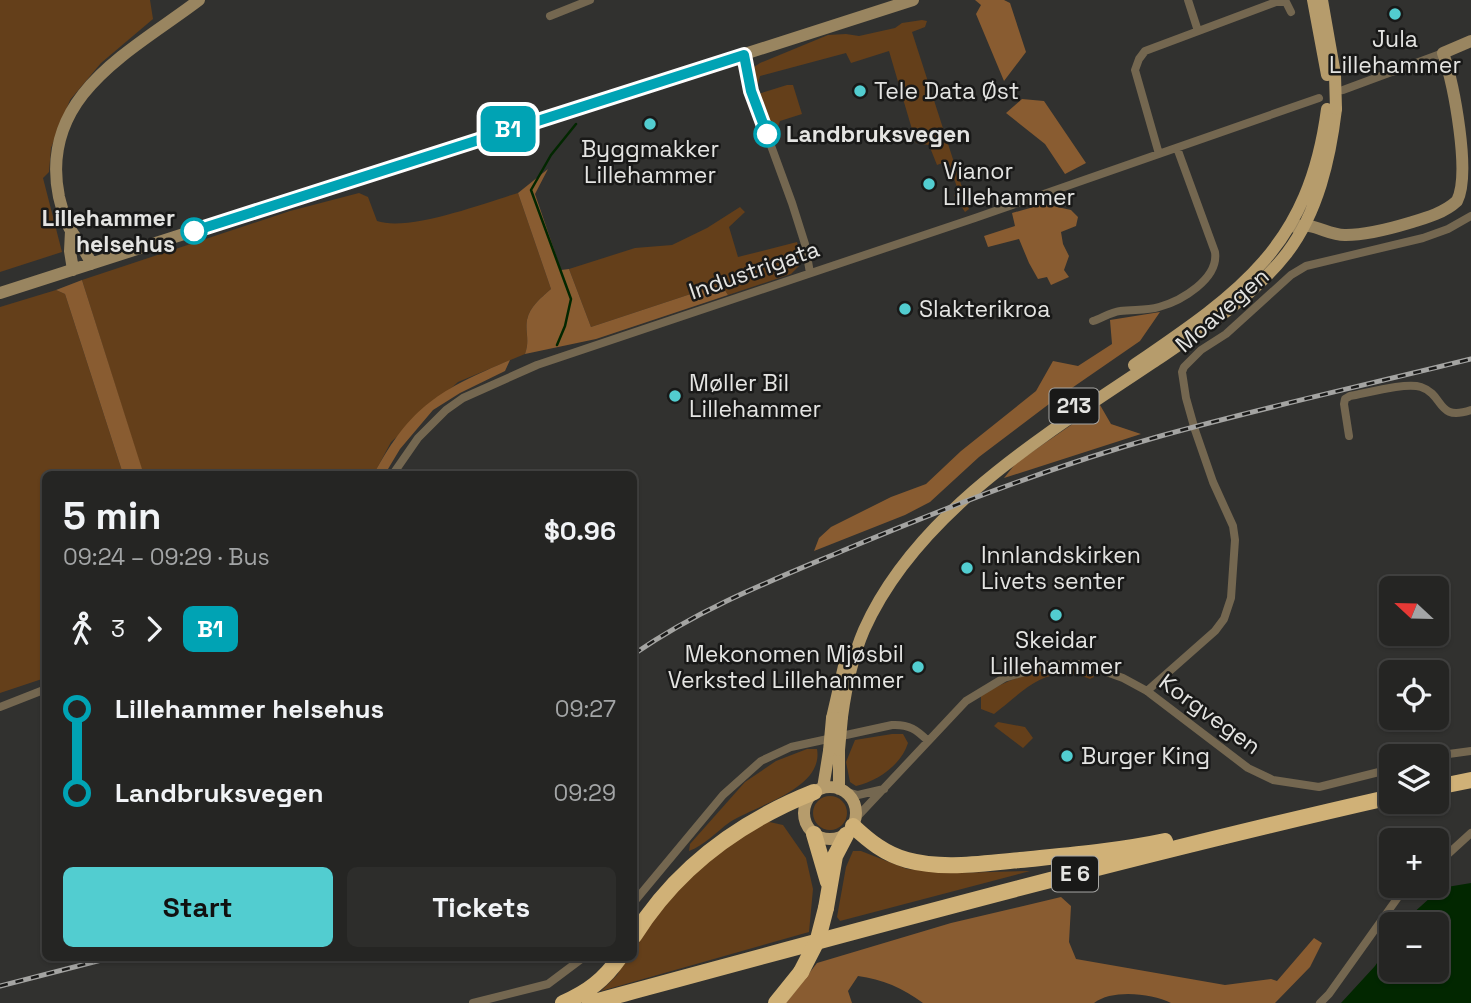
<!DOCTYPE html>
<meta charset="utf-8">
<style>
body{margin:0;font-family:"Space Grotesk",sans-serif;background:#2d2d2b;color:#f1f3f6;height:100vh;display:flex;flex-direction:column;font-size:26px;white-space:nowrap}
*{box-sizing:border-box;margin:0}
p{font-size:23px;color:#a3a5a6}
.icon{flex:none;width:38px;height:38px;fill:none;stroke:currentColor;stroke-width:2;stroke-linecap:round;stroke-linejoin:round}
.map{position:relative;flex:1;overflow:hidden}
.side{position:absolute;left:42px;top:471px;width:595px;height:490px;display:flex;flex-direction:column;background:#252523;border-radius:10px;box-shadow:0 2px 5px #0004,0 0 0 2px #424241}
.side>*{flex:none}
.badge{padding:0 14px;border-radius:10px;font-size:24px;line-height:46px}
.needle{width:46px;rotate:292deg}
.tools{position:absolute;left:1379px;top:576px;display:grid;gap:14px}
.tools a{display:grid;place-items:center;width:70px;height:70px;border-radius:10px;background:#252523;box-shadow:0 2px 5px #0004,0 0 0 2px #424241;font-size:35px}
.map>.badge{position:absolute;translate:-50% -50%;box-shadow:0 0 0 4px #fff}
.legs{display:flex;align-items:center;gap:10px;height:77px;padding:0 21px;font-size:23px}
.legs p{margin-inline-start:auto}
.overview{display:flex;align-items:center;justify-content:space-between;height:119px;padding:0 21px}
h1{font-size:38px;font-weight:700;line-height:52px}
.button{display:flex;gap:14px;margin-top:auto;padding:14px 21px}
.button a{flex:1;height:80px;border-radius:10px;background:#52cdd0;color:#111;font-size:28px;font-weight:700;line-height:80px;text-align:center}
.button a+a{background:#2d2d2b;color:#f1f3f6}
ul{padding:0 21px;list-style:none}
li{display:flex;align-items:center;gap:24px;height:84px;font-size:26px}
li i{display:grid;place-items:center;width:10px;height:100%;margin:0 9px;background:currentColor}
li i::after{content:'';width:18px;height:18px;margin:-9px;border:5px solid;border-radius:50%;background:#252523}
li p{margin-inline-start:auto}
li:first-child i{background:linear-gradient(#0000 50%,currentColor 0)}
li:last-child i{background:linear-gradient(currentColor 50%,#0000 0)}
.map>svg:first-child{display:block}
</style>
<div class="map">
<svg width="1471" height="1003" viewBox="0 0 1471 1003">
<rect width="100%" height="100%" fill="#31312f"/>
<path fill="#643f1a" d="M0 0H150L153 19 101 63 70 100 51 148 49 172 43 178 62 252 0 272Z
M922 20 927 21 925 27 912 32 969 209 965 212 954 195 959 193 948 161 937 165 929 145 916 143 889 51 851 63 846 53 760 76 758 84 751 77 754 67 760 63 828 35 846 34 859 36 895 28 902 23Z
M787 85H793L802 114 780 121 775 135 770 133 757 98 758 94Z
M359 193 368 197 377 221C409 232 484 203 518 193L551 289C541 298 530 306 527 320 525 333 530 340 525 354L458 382 391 442 374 474H143L82 280 290 211Z
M740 207 745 212 729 227 738 257 797 242 799 249V266L791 274 728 295 721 284 591 327 569 269 635 248 672 245 707 228Z
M56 290 65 294 123 474H46L45 678 0 693V307Z
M1069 667 1090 669 1094 677 1090 679C1047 662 1025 690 994 714L981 709V696C1008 678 1037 670 1069 667Z
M998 722 1025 727 1033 738 1023 748 994 726Z
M892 734H903L908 743C901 765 878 781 856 786L850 782 846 762 855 740Z
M807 749H817C824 789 756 805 730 822 716 832 705 845 689 851L690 844 745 782 776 761Z
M813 813a17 17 0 1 1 34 0a17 17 0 1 1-34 0Z
M765 821 783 825 806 858 813 889 809 932 601 991 617 975 628 957H634C634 929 692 871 715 853 731 841 749 832 765 821Z
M853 851H861L907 869 953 873 1030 871 840 921 837 917 846 867Z"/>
<path fill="#895c31" d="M975 0H1004L1010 3 1026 52 1004 81 976 14 981 5Z
M1022 99 1044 101 1086 163 1065 174 1045 144 1006 113Z
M548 169 535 194 561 270 569 269 591 327 721 284 728 295 596 339 525 354C530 340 525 332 527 320 530 306 541 298 551 289L518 193Z
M1044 204 1071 210 1078 217 1076 226 1061 232 1063 244 1069 256 1064 270 1069 277 1051 285 1047 277 1038 279 1029 263 1019 239 988 247 984 236 1015 226 1012 213Z
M82 280 142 469 143 474H123L65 294 56 290Z
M1160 312 1140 341 1053 401 979 457 930 502 905 515 814 551 819 538 831 527 891 497 926 484 961 451 1036 391 1053 361 1078 366 1112 344 1110 320Z
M510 360 505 371 460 393 433 410 400 449 385 474H374C411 405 440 390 510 360Z
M1100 405 1111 424 1141 434 1004 478 1016 463Z
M1061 897 1071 906 1069 942 1076 959 1225 985 1271 979 1277 981 1314 938 1322 943 1310 967 1275 1003H1171C1151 993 1112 989 1094 1003H923C903 988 882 979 858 976L848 991 852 1003H786L817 963 951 923Z"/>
<path fill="#022700" d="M1471 883V1003H1341L1375 966 1391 942V970H1437V924H1404L1411 915 1441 888Z"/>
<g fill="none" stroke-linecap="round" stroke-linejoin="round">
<path stroke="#022700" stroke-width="2.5" d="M557 345 565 326 571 299 531 190 551 155 576 124"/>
<path stroke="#746750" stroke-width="8" d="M1188 0 1198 31
M550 16 590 0
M744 55 751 91 792 203 805 244 810 273
M1343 90 1443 53
M1159 154 1135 70 1139 59 1145 51 1276 2H1286L1291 12
M1093 321C1102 318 1111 312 1120 311 1133 309 1146 311 1159 307 1181 301 1219 279 1215 252L1177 148
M1349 436 1344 404 1345 399 1350 396C1367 393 1406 382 1421 387 1445 395 1436 422 1471 410
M393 474 418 438 446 410 463 398 537 365 975 218 1319 98
M1147 691 1215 631 1224 619 1231 598 1235 540 1233 526 1213 482 1195 430 1186 398 1182 372 1184 367 1201 350 1226 334 1291 275 1306 266 1423 238 1448 229 1471 216
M0 707 46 689
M1434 756 1471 751
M843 791 858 795 884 789
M856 818 966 701 1004 678 1049 665 1084 664 1123 678 1147 691 1248 768 1273 780 1319 787 1391 769
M1437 864 1471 833
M634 902 723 795 761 761 791 747 892 725C909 724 917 730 928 741
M473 1003 548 984 584 957
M1320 1003 1329 994 1406 886"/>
<path stroke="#998560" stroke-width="12" d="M1295 227C1313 221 1328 236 1346 235 1367 235 1389 229 1409 223 1426 218 1444 213 1457 201 1471 174 1454 85 1443 53L1471 41
M71 231 70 251 73 270
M91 264C87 252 79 243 72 232 65 223 62 208 59 197 38 95 132 51 199 0
M0 293 913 0"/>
<path stroke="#b69c6c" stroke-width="12" d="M1313 0 1327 75
M1322 0 1335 74
M1134 365C1241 292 1309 246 1327 109
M842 717C846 687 852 658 864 630 917 511 1048 433 1152 363 1200 331 1251 299 1287 253 1318 212 1330 159 1336 109
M832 718 847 653
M839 750V789
M804 813a26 26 0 1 1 52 0a26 26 0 1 1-52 0Z
M823 788 829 751"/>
<path stroke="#d0b177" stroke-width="16" d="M1437 787 1471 780
M853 826C869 841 885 854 907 860 944 870 983 863 1020 860 1069 855 1118 851 1165 841
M814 834 828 882
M826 908 835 856 846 835
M634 936C677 867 739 822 814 792
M563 1003C588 992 604 980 620 957
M590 1003C856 931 1122 858 1391 797
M776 1003 801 972"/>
<defs>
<path id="rail" d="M634 654C701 608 768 582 842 551 945 508 1050 467 1157 437 1261 408 1366 385 1471 359
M0 986 113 957"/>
</defs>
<use href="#rail" stroke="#a4a4a2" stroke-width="5"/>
<use href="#rail" stroke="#191918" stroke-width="2.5" stroke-dasharray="8" stroke-linecap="butt"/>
<path stroke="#b69c6c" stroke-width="12" d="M1335 75 1336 109
M839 750 842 717
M829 751 832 718"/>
<path stroke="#d0b177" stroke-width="16" d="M801 972 818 939 826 908"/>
</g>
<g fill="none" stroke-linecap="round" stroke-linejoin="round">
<defs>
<path id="line-1" d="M194 231 744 55 751 91 767 134"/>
</defs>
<use href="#line-1" stroke="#fff" stroke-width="16"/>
<use href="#line-1" stroke="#00a3b4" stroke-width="10"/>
</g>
<g fill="#52cdd0" stroke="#191918" stroke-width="2.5">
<circle cx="1395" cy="14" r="7"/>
<circle cx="860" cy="91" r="7"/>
<circle cx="650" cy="124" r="7"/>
<circle cx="929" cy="184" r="7"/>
<circle cx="905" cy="309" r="7"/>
<circle cx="675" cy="396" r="7"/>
<circle cx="967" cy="568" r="7"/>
<circle cx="1056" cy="615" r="7"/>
<circle cx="918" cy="667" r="7"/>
<circle cx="1067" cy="756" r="7"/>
</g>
<g fill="#fff" stroke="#00a3b4" stroke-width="3.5">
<circle cx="767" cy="134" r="12"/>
<circle cx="194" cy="231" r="12"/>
</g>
<g text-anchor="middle" stroke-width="5" stroke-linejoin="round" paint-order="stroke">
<g fill="#191918" stroke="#a7a7a5" stroke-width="2">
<rect x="1049.5" y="388.5" width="49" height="35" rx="5"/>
<rect x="1052" y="856.5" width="46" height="35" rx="5"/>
</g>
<g font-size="21" font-weight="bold" fill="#e4e4e2">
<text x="1074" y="413">213</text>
<text x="1075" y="881">E 6</text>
</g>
<g font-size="23" fill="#e4e4e2" stroke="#191918" text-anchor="start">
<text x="1395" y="47" text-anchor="middle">Jula<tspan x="1395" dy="26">Lillehammer</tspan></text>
<text x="874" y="99">Tele Data Øst</text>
<text x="650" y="157" text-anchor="middle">Byggmakker<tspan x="650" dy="26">Lillehammer</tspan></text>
<text x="943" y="179">Vianor<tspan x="943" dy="26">Lillehammer</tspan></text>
<text x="919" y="317">Slakterikroa</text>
<text x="689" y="391">Møller Bil<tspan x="689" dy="26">Lillehammer</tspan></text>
<text x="981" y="563">Innlandskirken<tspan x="981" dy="26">Livets senter</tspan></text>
<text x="1056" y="648" text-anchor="middle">Skeidar<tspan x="1056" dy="26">Lillehammer</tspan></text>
<text x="904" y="662" text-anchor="end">Mekonomen Mjøsbil<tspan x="904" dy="26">Verksted Lillehammer</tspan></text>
<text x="1081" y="764">Burger King</text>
</g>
<g font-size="23" font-weight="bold" fill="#e4e4e2" stroke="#191918" text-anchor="start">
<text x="786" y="142">Landbruksvegen</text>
<text x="175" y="226" text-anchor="end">Lillehammer<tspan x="175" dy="26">helsehus</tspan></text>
</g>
<g font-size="23" fill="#e4e4e2" stroke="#191918">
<text transform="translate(754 270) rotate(-19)" y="8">Industrigata</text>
<text transform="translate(1222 310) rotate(-41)" y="8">Moavegen</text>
<text transform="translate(1210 714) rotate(36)" y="8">Korgvegen</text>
</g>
</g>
</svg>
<div class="tools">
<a><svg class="needle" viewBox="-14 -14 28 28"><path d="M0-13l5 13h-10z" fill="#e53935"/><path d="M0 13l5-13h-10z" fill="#a3a5a6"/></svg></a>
<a><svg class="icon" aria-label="locate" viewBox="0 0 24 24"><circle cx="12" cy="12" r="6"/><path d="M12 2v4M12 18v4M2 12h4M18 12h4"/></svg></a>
<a><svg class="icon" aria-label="layers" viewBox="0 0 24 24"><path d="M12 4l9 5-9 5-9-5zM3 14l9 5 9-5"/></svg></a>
<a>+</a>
<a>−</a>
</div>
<b class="badge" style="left:508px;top:129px;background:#00a3b4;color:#fff">B1</b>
<section class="side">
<div class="overview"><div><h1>5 min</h1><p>09:24 – 09:29 · Bus</p></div><b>$0.96</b></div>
<div class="legs"><svg class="icon" aria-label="walk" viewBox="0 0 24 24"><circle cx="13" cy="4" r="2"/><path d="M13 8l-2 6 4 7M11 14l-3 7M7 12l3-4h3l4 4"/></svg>3<svg class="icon" aria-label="forward" viewBox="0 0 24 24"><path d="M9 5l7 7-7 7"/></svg><b class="badge" style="background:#00a3b4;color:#fff">B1</b></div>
<ul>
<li><i style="color:#00a3b4"></i><b>Lillehammer helsehus</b><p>09:27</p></li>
<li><i style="color:#00a3b4"></i><b>Landbruksvegen</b><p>09:29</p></li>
</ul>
<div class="button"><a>Start</a><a>Tickets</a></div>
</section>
</div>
